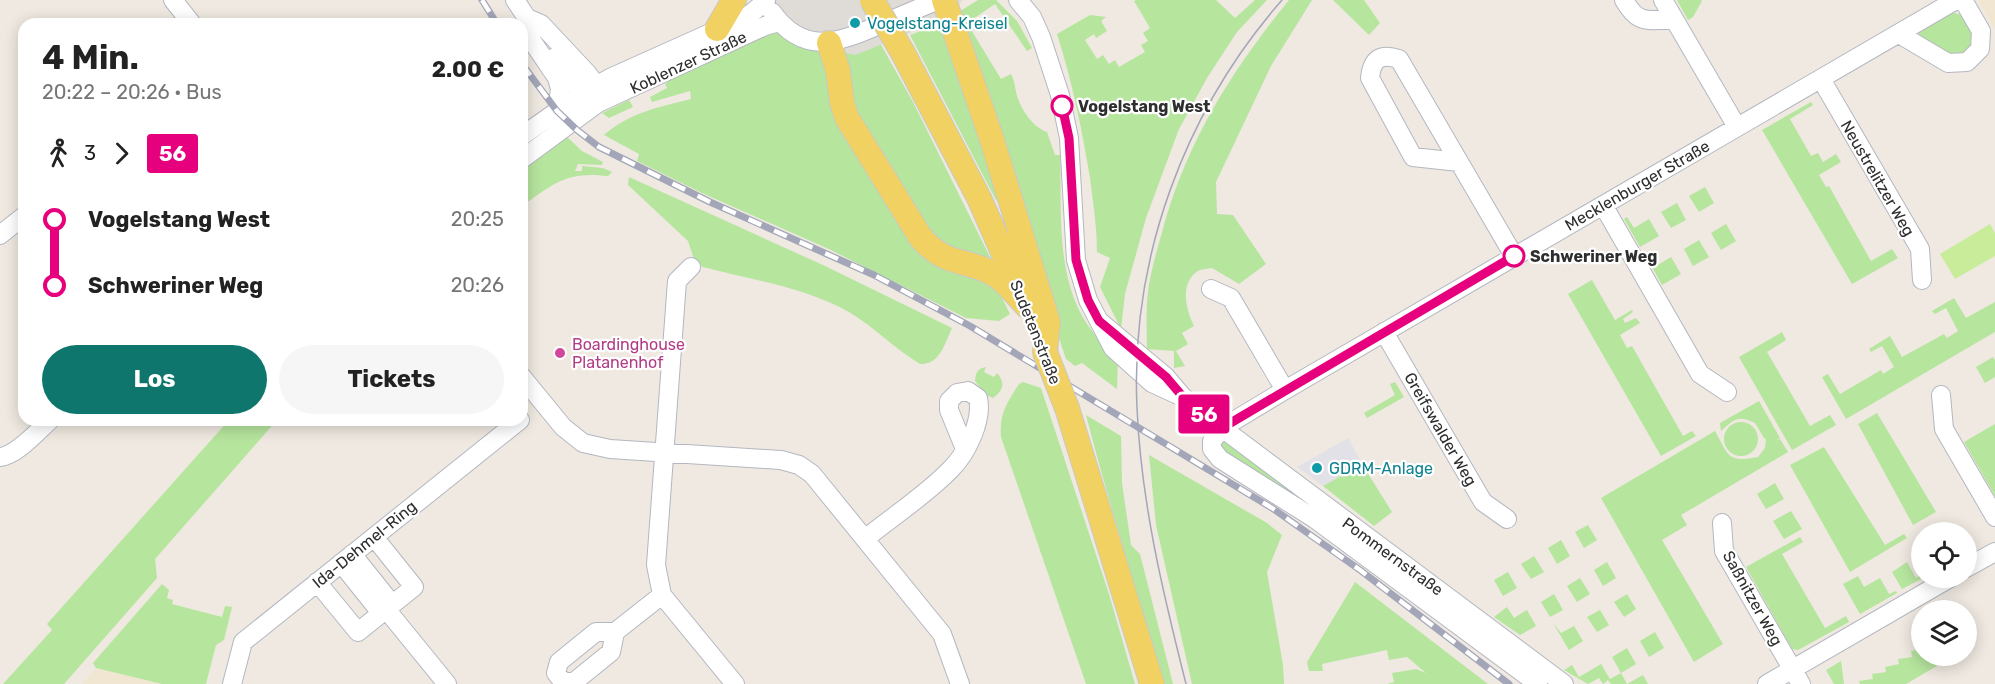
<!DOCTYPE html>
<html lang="de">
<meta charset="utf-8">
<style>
body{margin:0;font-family:Rubik,sans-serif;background:#f6f6f6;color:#222;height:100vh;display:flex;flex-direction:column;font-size:22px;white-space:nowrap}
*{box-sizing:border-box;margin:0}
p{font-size:20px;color:#767676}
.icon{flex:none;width:33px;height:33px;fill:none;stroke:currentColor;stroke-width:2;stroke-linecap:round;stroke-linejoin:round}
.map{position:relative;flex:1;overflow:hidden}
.details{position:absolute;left:18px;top:18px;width:510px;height:408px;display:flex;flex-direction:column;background:#fff;border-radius:18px;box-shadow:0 3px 15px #0003}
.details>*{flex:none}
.badge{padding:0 12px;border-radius:4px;font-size:21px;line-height:39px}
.fabs{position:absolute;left:1911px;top:522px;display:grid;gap:12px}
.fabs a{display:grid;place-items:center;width:66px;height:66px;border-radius:50%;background:#fff;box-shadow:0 3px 15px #0003;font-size:30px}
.map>.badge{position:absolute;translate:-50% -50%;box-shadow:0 0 0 3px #fff}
.legs{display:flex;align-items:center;gap:9px;height:66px;padding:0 24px;font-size:20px}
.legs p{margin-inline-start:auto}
.head{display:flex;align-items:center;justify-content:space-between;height:102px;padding:0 24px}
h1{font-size:33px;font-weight:700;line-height:45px}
.action{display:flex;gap:12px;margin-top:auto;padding:12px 24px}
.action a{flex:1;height:69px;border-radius:36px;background:#0f766e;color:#fff;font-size:24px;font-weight:700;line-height:69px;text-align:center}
.action a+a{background:#f6f6f6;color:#222}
ul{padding:0 24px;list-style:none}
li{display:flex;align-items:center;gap:21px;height:66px;font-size:22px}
li i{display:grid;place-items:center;width:9px;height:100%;margin:0 8px;background:currentColor}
li i::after{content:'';width:15px;height:15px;margin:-8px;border:4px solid;border-radius:50%;background:#fff}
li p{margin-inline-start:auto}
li:first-child i{background:linear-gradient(#0000 50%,currentColor 0)}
li:last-child i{background:linear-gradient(currentColor 50%,#0000 0)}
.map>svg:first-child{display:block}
</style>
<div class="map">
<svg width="1995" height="684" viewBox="0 0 1995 684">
<rect width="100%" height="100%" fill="#efe9e1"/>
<path fill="#e3e1e8" d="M1348 438 1362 464 1323 486 1297 467Z"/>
<path fill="#f0e6d1" d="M1978 0H1995V30Z
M96 668 162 684H82Z"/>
<path fill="#b6e59e" d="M978 0H996L1017 21 1032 48 1027 51 995 4 967 23 1001 79 1011 74C1015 82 1015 88 1017 96 1022 111 1033 127 1047 132L1055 155H1060C1062 210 1055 275 1087 324 1096 337 1107 348 1118 359L1117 389 1082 363 1075 366 1066 359 1045 297 957 13Z
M1136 0H1216L1235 18 1255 0H1267L1237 32 1207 78 1179 129 1146 218 1125 294 1121 329 1100 287 1110 258 1097 252C1097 227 1093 203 1090 178 1082 129 1072 81 1057 34L1090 15 1106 17 1101 21 1107 31 1096 38 1094 34 1085 40 1097 59 1103 55 1109 64 1115 60 1119 67 1145 52 1141 45 1148 41 1143 33 1150 28 1134 1Z
M1289 0H1312L1271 66 1216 182 1217 214 1233 215 1266 264 1239 284 1212 268C1208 269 1201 269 1198 271 1179 283 1186 310 1194 326L1182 333 1188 344 1176 351 1185 366 1174 368V351L1147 349C1147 334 1146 318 1147 303 1148 281 1155 257 1161 236 1185 144 1230 73 1289 0Z
M1333 0H1364L1380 23 1369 35Z
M1677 0H1701L1702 1 1693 17 1688 20Z
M1951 12 1962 15 1974 33 1970 51 1951 57 1919 37V30Z
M939 24 966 90 996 186 997 202 910 35Z
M766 31C787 32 809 44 827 56L918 248 984 280 998 290 1010 314 999 321 966 318 831 250 702 193 637 161 639 154 604 135C629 113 659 107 691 99L690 91 652 102 650 97 667 88 665 84 678 73Z
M875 34 913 102 991 259 982 263 927 237 854 116 844 74 845 45Z
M629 100 633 107 609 118 602 113Z
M1811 102 1813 105 1790 119 1811 156 1818 153 1823 162 1836 154 1841 162 1819 175 1826 187 1829 186 1871 261 1892 249 1898 258 1852 284 1762 130Z
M566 136 582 151 603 162 602 165 578 164 575 171H582V166L603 168 612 172 608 176C567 171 554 183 522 206V168Z
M629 177 825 266 952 328C945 343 940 365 920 364 895 349 874 327 849 312 804 287 752 280 703 267L695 262 688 241 628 185Z
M1705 187 1714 203 1699 212 1689 196Z
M1677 203 1686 220 1671 228 1661 212Z
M1627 217 1634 228 1649 219 1659 236 1640 247 1624 219Z
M1726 224 1736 241 1721 250 1711 233Z
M1699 240 1709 257 1693 266 1684 249Z
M1649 255 1656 266 1671 257 1681 274 1662 285 1646 256Z
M1592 280 1615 320 1632 310 1633 312 1623 319 1625 323 1636 318 1640 323 1620 335 1627 348 1632 346 1683 436 1692 431 1696 436 1661 456 1568 294Z
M1954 298 1966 318 1995 302V332L1846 419 1822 377 1828 374 1840 394 1881 370 1883 374 1894 367 1882 346 1871 352 1869 349 1890 336 1902 357 1944 334 1947 338 1958 331 1946 308 1935 314 1932 311Z
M1782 332 1786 340 1767 352 1810 426 1830 415 1836 425 1792 450 1739 357Z
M1993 357 1995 360V377L1985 383 1976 367Z
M986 367 984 372 994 377 997 373C1006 383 1003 391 993 398L986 395 975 381C976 372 977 369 986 367Z
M1023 382 1041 388 1109 594 1135 684H1086L1001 437C999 414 1007 403 1019 384Z
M1395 382 1404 397 1367 418 1364 413 1395 395 1390 384Z
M1759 401 1780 438 1775 441 1780 439 1788 452 1681 515 1687 525 1662 540 1723 644 1694 662 1601 498 1715 431C1729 456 1727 463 1758 457L1765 448 1766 439 1764 438 1755 423C1738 414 1733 420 1721 431L1720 423Z
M1877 413 1936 512 1913 525 1858 424Z
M1086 415 1121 436 1122 483 1131 545 1140 554 1173 684H1163C1138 594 1109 505 1086 415Z
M229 420H277L155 559 157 578 64 684H3L52 630 47 624Z
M1724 439a17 17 0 1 1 34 0a17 17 0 1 1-34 0Z
M1995 424V496L1964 442Z
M1219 438 1334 518 1555 684H1547L1296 498 1225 453 1218 444Z
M1824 447 1885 545 1904 534 1907 538 1850 572 1790 465Z
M1149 455 1267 523 1282 535 1267 572 1283 665 1284 684H1192L1156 525Z
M1362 464 1392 512 1374 526 1323 486Z
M1775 483 1784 499 1766 509 1757 494Z
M1791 511 1802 529 1784 539 1773 521Z
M1588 525 1597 540 1584 548 1575 532Z
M1800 537 1803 542 1782 554 1825 628 1846 616 1849 622 1798 650 1792 649 1746 567Z
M1561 540 1570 556 1557 564 1548 548Z
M1534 556 1544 572 1531 579 1521 564Z
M1607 562 1616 578 1603 586 1594 570Z
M1907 562 1916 578 1921 575 1923 578 1902 589 1892 572Z
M1508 572 1517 588 1503 596 1494 580Z
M1858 576 1864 587 1880 578 1889 594 1896 591 1897 593 1860 614 1843 584Z
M1580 578 1590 594 1577 602 1567 586Z
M1355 582 1488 684H1387L1394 682 1392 673 1416 669 1426 673 1407 657 1389 660 1387 650 1322 664 1323 671H1309L1307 662Z
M162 584 169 590 167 598 173 600 172 604 222 617 225 606 232 607 224 640 216 645 206 684H162L96 668 93 663Z
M1554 594 1563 610 1550 617 1541 602Z
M1627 594 1636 609 1624 617 1614 602Z
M1507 607 1514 618 1527 610 1536 626 1520 635 1494 617Z
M1600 610 1609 625 1597 632 1587 617Z
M1553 623 1561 633 1574 626 1583 641 1569 650Z
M1655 632 1664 648 1649 657 1640 641Z
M1627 648 1636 664 1621 673 1627 684 1643 675 1648 684H1611L1608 680 1603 684 1599 678 1588 684 1564 670 1572 665 1579 677 1601 664 1610 679 1621 673 1612 657Z
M1921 649 1922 656H1954L1906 684H1860L1859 681 1873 679 1872 674 1886 672 1885 667 1899 664 1898 659 1912 657 1911 651Z
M1841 661 1844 684H1834L1826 670Z"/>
<path fill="#c9ec9a" d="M1990 224 1995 233V256L1955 279 1940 254Z"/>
<path fill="#dfdcd8" d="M760 0H962L951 17 855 55 798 42Z"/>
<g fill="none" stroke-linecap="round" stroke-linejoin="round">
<defs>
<path id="minor" d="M173 0 192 24
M515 0 527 18 532 41 557 78 560 89 557 111
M1018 0 1032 17 1041 37 1060 95 1069 138 1076 260 1088 300 1113 348 1152 383 1178 395
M1624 0C1639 26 1647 19 1674 20
M1663 0 1737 127
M772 12C803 56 838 43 879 25 899 17 919 8 939 0
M527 18 541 24 587 73 596 85 597 97
M1899 34 1948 63 1967 62 1980 49 1981 31 1963 0
M555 57 574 84 592 99
M1821 79 1920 249 1922 280
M522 136 583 93 612 77 748 16 766 1
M522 159 598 103 765 26 779 22
M1459 162 1413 157 1370 78C1372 59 1380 53 1399 59L1514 256
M1603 205 1700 374 1727 392
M0 235 24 216
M691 267 677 281 656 565 662 595 735 684
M1211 289 1231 298 1285 390
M1099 321 1166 377 1183 397 1222 428 1564 684
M1384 332 1483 502 1507 519
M522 377 563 427 583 443 610 449 781 460 799 465 812 474 942 634 960 684
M1941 395 1944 429 1995 517
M0 457C16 456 38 431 50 420
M1722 523 1724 551 1801 684
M865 539C893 516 926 495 951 469 967 453 983 420 978 398L968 391 957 393 949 401V410L965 449
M352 554 392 604
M341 563 381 613
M1966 568 1995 552
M317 582 358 632 414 587 374 537
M386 609 447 684
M615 632H596L559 662 556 673 563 682H574L611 652 615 632 662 595
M232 684 243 642 520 420
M1538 684 1315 519 1220 459 1212 449V441L1222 428 1285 390 1956 0
M1767 684 1950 578"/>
<path id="major" d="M944 0 992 140 1048 322 1045 352
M717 29 734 0
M829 43 838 71 842 103 847 118 921 238C945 265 959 258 988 271 1004 278 1015 294 1027 306
M903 53 979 198 1021 293
M1067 408 1152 684"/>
</defs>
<use href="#minor" stroke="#b4b7c1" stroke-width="20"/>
<use href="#major" stroke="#c9c9c9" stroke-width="26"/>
<use href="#minor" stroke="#fff" stroke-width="18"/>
<use href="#major" stroke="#f2d163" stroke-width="24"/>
<path stroke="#a3a6b8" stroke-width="1.5" d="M1186 684C1163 593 1141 502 1137 408 1130 259 1184 112 1282 0"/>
<defs>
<path id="rail" d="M482 0 497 24
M522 64 557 111 577 130 599 147 710 202 874 275 970 326 1272 508 1360 570 1509 684"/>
</defs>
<use href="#rail" stroke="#a3a6b8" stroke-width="7"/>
<use href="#rail" stroke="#fff" stroke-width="4.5" stroke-dasharray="14" stroke-linecap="butt"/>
<defs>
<path id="major-bridge" d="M872 0 903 53
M1045 352 1067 408"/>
</defs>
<use href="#major-bridge" stroke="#c9c9c9" stroke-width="26" stroke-linecap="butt"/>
<use href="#major-bridge" stroke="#f2d163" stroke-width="24"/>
</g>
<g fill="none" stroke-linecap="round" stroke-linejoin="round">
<defs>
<path id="line-1" d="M1062 106 1069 138 1076 260 1088 300 1099 321 1166 377 1183 397 1222 428 1514 256"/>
</defs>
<use href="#line-1" stroke="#fff" stroke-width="14"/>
<use href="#line-1" stroke="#e6007e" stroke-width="9"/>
</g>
<g fill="#0f9aa8" stroke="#fff" stroke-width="2">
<circle cx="855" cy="23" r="6"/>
<circle cx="1317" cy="468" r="6"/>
</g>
<g fill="#fff" stroke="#e6007e" stroke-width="3">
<circle cx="1062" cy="106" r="10"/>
<circle cx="1514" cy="256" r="10"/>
</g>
<circle fill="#d1479c" stroke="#fff" stroke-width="2" cx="560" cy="353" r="6"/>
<g text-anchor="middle" stroke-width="4.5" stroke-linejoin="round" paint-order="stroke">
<g font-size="16" fill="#0d838f" stroke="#fff" text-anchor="start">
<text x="867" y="29">Vogelstang-Kreisel</text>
<text x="1329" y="474">GDRM-Anlage</text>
</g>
<g font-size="16" fill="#2e2e2e" stroke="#fff">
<text transform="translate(688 62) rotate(-25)" y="6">Koblenzer Straße</text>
<text transform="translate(1878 178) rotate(60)" y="6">Neustrelitzer Weg</text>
<text transform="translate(1637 185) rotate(-30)" y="6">Mecklenburger Straße</text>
<text transform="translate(1036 332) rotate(68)" y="6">Sudetenstraße</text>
<text transform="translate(1441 429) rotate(60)" y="6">Greifswalder Weg</text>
<text transform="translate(364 544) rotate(-39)" y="6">Ida-Dehmel-Ring</text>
<text transform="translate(1393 556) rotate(36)" y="6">Pommernstraße</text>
<text transform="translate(1753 598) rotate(61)" y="6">Saßnitzer Weg</text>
</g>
<g font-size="16" font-weight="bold" fill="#2e2e2e" stroke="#fff" text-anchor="start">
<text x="1078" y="112">Vogelstang West</text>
<text x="1530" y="262">Schweriner Weg</text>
</g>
<g font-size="16" fill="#b23c85" stroke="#fff" text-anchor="start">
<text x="572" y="350">Boardinghouse<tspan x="572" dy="18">Platanenhof</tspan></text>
</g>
</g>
</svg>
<div class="fabs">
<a><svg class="icon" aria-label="locate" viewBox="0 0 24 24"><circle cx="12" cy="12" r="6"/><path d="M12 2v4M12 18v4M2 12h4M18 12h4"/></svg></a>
<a><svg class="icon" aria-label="layers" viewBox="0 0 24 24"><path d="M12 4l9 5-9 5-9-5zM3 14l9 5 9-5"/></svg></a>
</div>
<b class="badge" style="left:1204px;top:414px;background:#e6007e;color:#fff">56</b>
<section class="details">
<div class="head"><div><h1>4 Min.</h1><p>20:22 – 20:26 · Bus</p></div><b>2.00 €</b></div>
<div class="legs"><svg class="icon" aria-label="walk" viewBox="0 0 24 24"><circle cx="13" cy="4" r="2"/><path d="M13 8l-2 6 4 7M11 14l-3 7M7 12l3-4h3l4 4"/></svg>3<svg class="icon" aria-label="forward" viewBox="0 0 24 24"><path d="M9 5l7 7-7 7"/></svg><b class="badge" style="background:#e6007e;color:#fff">56</b></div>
<ul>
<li><i style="color:#e6007e"></i><b>Vogelstang West</b><p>20:25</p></li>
<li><i style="color:#e6007e"></i><b>Schweriner Weg</b><p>20:26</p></li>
</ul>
<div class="action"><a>Los</a><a>Tickets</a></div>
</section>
</div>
